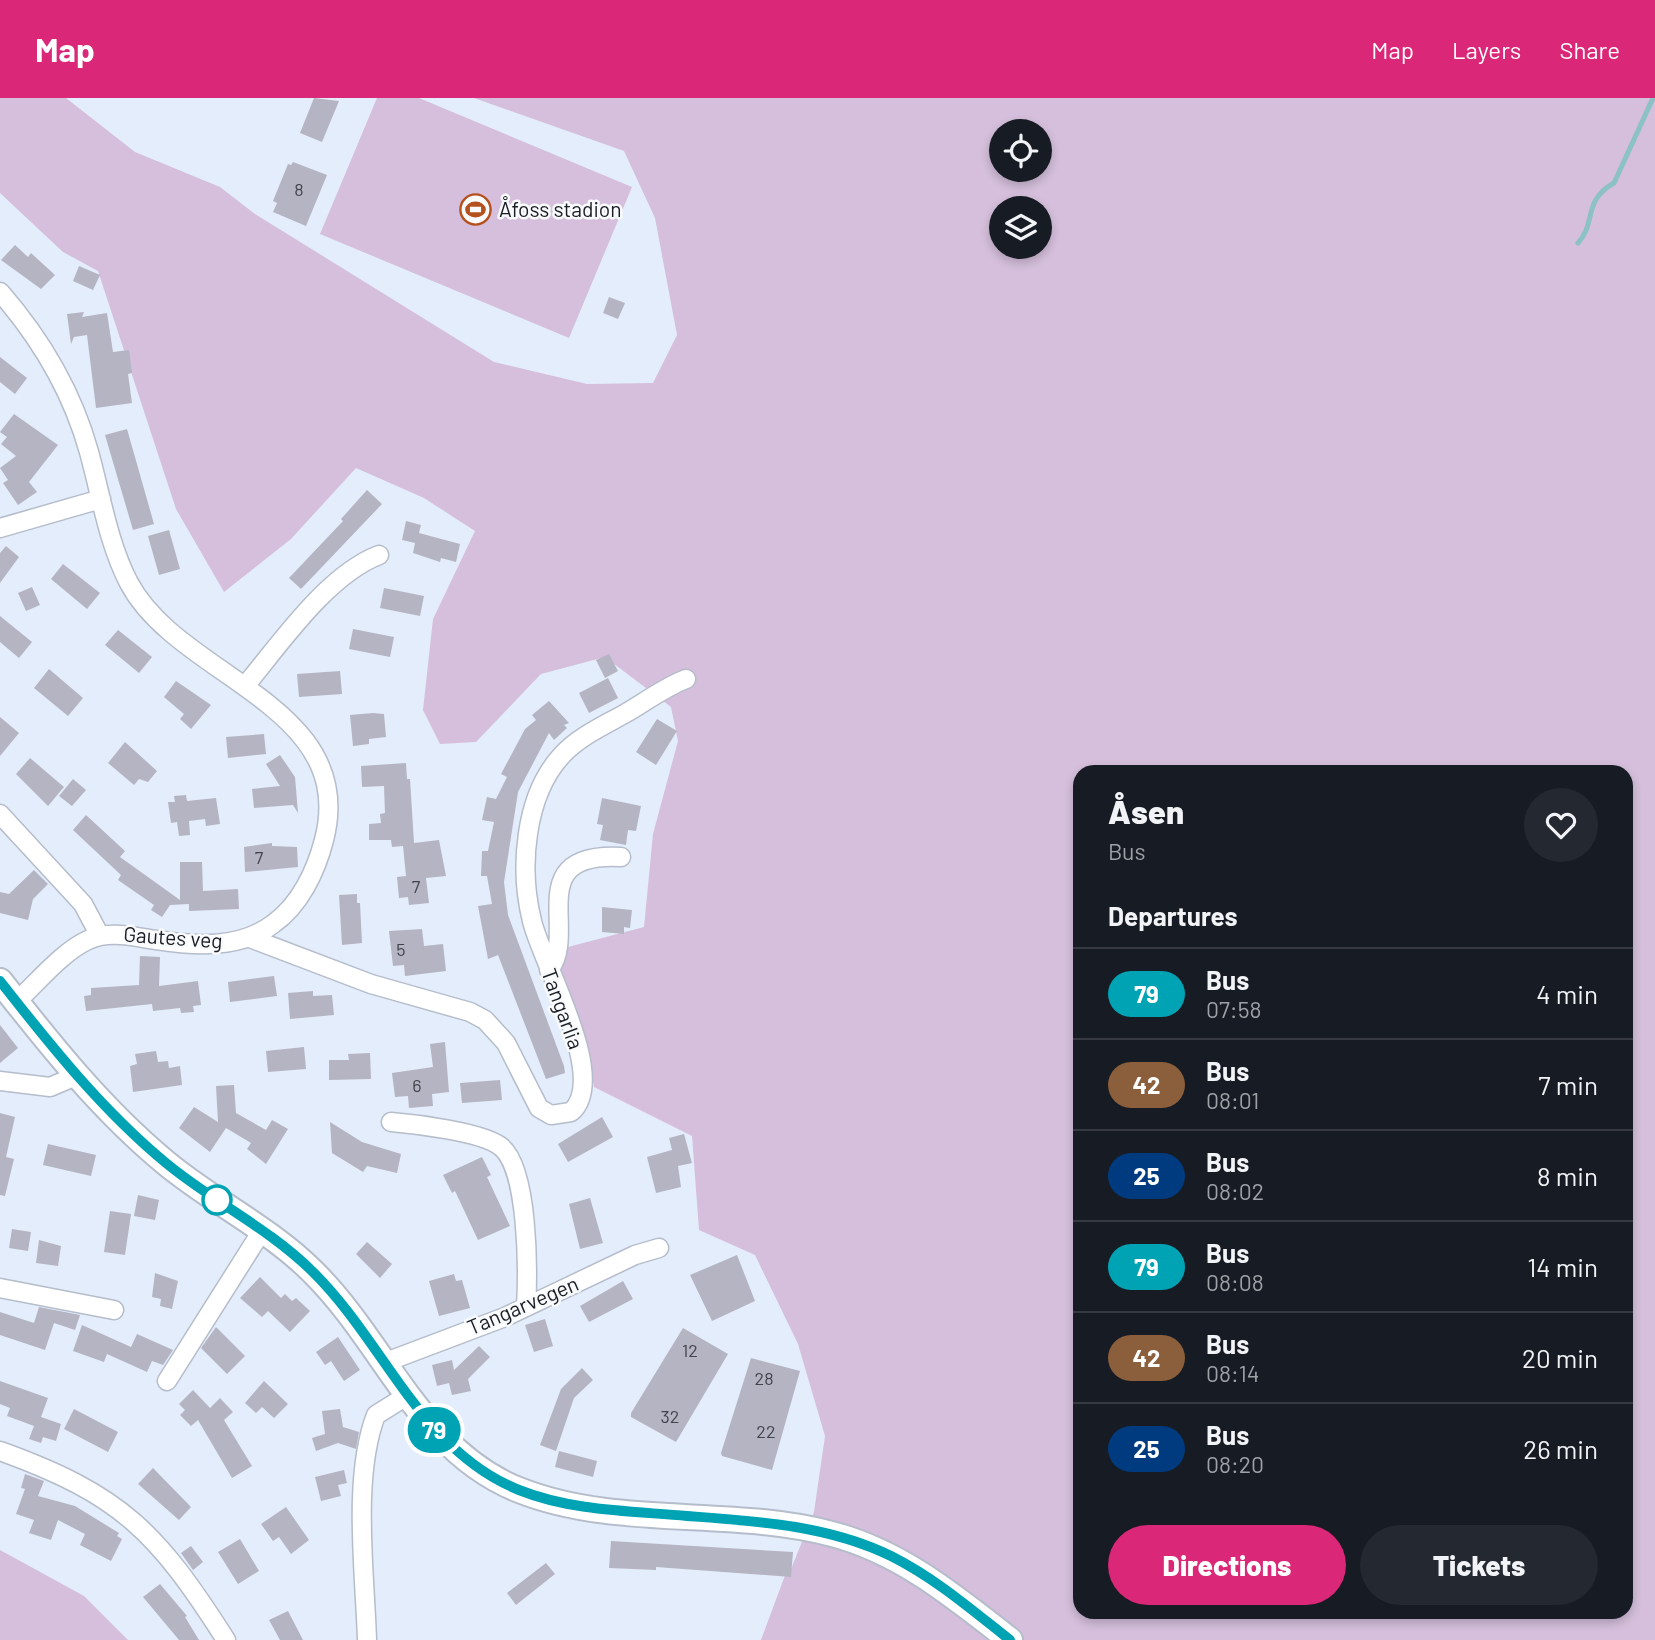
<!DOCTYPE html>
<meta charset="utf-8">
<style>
body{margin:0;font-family:Barlow,sans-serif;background:#242831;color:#f1f3f6;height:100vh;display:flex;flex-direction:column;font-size:26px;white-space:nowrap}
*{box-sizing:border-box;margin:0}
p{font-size:23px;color:#9ea1a6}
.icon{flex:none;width:38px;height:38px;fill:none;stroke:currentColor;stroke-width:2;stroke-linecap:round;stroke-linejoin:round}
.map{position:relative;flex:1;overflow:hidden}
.sheet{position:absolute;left:1073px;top:667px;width:560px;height:854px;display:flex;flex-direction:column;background:#171b24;border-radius:21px;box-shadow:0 4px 10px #0003}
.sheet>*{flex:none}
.badge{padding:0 14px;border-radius:23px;font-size:24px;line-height:46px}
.fabs{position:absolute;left:989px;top:21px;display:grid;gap:14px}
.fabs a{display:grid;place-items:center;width:63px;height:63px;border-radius:50%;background:#171b24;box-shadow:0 4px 10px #0003;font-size:35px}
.map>.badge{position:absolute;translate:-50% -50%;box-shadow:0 0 0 4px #fff}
h2{padding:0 35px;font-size:26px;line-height:63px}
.round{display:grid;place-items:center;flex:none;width:74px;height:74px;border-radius:37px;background:#242831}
.summary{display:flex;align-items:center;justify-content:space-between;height:119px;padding:0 35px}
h1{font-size:33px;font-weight:800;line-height:52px}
.cta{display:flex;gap:14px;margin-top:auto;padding:14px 35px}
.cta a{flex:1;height:80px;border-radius:42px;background:#db2777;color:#fff;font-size:28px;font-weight:800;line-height:80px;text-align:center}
.cta a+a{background:#242831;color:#f1f3f6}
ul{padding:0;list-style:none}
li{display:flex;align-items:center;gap:21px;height:91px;padding:0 35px;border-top:2px solid #363941}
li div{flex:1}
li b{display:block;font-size:26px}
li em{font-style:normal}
li .badge{min-width:77px;font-weight:700;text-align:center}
header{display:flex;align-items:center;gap:42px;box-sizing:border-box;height:98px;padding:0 35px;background:#db2777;color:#fff}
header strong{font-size:33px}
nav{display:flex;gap:38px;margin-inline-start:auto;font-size:24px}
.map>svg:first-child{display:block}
</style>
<header>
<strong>Map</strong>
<nav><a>Map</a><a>Layers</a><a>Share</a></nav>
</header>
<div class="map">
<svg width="1655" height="1542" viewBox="0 0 1655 1542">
<rect width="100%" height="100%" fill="#e4edfb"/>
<path fill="#d5bfdc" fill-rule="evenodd" d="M0 0H66L135 54 220 89 255 116 494 264 587 286 653 285 677 237 655 120 624 53 474 0H1655V1542H761L787 1472 789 1476 814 1414 825 1338 798 1246 755 1157 699 1132 692 1038 594 989 587 948 559 878 568 849 644 829 653 736 678 643 671 609 605 559 541 576 476 644 440 646 423 612 433 521 475 433 424 400 356 370 291 441 224 494 176 411 98 173 63 154 0 95ZM1001 33H1040V72H1001ZM1001 110H1040V149H1001ZM1080 674H1626V1514H1080Z
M377 0H419L632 89 569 240 320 136Z
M0 1452 84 1498 128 1542H0Z"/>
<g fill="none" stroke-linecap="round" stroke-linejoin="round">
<path stroke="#8cc1c5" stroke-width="5" d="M1578 145C1597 124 1582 103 1614 85L1653 0"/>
</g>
<path fill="#b5b4c3" d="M314 0 339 3 322 44 300 35Z
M293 64 327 77 306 128 273 114 277 105 273 103 288 66 291 67Z
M15 147 28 159 31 155 55 177 41 191 1 162Z
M79 168 100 177 93 192 73 183Z
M609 199 625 205 618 221 603 215Z
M84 214 82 219 107 215 113 254 129 252 132 275 128 276 132 305 96 310 87 237 74 239 71 246 67 216Z
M0 259 27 280 15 296 0 284Z
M14 316 58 347 29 384 37 394 18 407 3 385 8 382 0 370 16 358 1 346 7 339 0 334Z
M127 331 154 426 133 432 105 337Z
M367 392 382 406 301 491 289 480 343 423 341 421Z
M406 423 421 427 419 435 460 446 456 464 441 460 440 464 413 455 415 445 402 442Z
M169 432 180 471 159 477 148 438Z
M6 448 19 459 0 485V455Z
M63 466 100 495 87 511 51 481Z
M32 489 40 507 26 513 18 495Z
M384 490 424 498 420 518 380 510Z
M0 518 32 544 19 560 0 544Z
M353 531 394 539 390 559 349 551Z
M118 532 152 559 139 575 105 547Z
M609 556 618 573 605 580 596 562Z
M49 571 83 600 68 618 34 590Z
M340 573 342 596 299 599 297 576Z
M608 580 618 600 589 615 579 595Z
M176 583 211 607 191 631 180 621 184 616 164 599Z
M549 603 569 625 564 627 567 630 554 642 549 635 518 694 504 784 508 817 564 968 565 975 546 981 498 857 488 861 478 808 492 806 487 778H481L482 753H488L494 724 482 722 487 699 496 701 507 679 501 676 525 631 536 622 532 617Z
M373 615 384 616 386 639 369 641V646L353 648 350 617Z
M0 619 19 635 0 658Z
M657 621 677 633 656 667 636 654Z
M264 636 266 656 228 660 226 639Z
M125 644 157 673 148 684 139 681 134 687 108 665Z
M280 657 295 679 298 715 293 707 254 710 252 691 280 688 266 666Z
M30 660 64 689 48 708 16 676Z
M406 665 407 681H410L414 745 439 742 446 778 426 780 429 805 409 807 408 799 399 800 397 779 406 778 403 748 392 749 391 742H369V726L381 725 380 716 385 715 384 688 362 689 361 668Z
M73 681 86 692 72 708 59 698Z
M186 697 187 703 216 700 220 726 206 728 205 721 189 723 190 737 179 738 177 724 171 725 168 704H175L174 698Z
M602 700 641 708 636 733 628 732 626 747 600 742 603 727 597 726Z
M86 717 125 753 120 759 180 802V764H202L203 793 238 791 239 811 189 813V806L170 807 162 819 151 812 154 807 118 782 121 777 73 732Z
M272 745V748L297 749 298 769 245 774 244 749Z
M34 772 48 786 33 801 28 822 0 815V794L9 796Z
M357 796V805H360L362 845 342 847 339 797Z
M602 809 632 812 630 830 624 829V836L602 834Z
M422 831 424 848 443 846 446 873 405 878 404 867 393 868 389 833Z
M140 858 160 859 159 888 198 883 201 907 193 908 194 914 181 915 180 910 153 913 152 906 86 913 84 898 91 897V890L139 887Z
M274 878 277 898 230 904 228 884Z
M313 893V898L332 897 334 917 290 921 288 895Z
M0 927 18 950 0 965Z
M445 944 449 994 432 996 433 1008 409 1010 408 998 395 999 392 975 433 969 430 946Z
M304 949 306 971 268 974 266 953Z
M156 953 158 964 168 963 169 970 180 968 182 987 133 994 130 968 137 966 135 956Z
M370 955 371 981 329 982V962H349L348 956Z
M500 982 502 1002 462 1005 460 985Z
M234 987 236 1015 266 1032 272 1022 288 1031 266 1066 247 1051 251 1045 226 1030 210 1054 179 1030 194 1009 218 1024 216 988Z
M0 1015 15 1019 6 1059 14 1061 5 1098 0 1097Z
M602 1019 613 1039 568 1064 558 1046Z
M330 1024 362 1044 401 1056 397 1075 367 1068 363 1074 332 1055Z
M684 1036 692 1065 678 1068 681 1089 656 1095 647 1059 672 1052 669 1040Z
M48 1046 96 1057 91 1078 43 1067Z
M482 1059 491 1077 487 1079 510 1128 478 1142 455 1093 452 1095 443 1077Z
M138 1097 159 1102 155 1122 134 1118Z
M590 1100 603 1145 580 1151 569 1106Z
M110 1113 131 1116 125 1157 104 1154Z
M12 1131 31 1134 28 1153 9 1150Z
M39 1142 61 1148 58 1168 36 1165Z
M367 1144 392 1166 380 1180 356 1156Z
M737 1157 755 1203 712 1223 690 1177Z
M155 1175 178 1183 172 1211 160 1208 161 1201 152 1199Z
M454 1176 456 1183 462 1182 470 1210 439 1218 429 1183Z
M260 1179 281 1200 285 1196 292 1203 296 1200 310 1213 290 1234 268 1213 262 1219 240 1200Z
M623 1183 633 1201 589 1224 580 1208Z
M39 1209 80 1217 75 1232 54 1225 45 1252 0 1237V1214L34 1225Z
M545 1221 553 1248 534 1254 525 1227Z
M82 1227 131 1249 137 1236 173 1252 163 1267 152 1263 147 1274 107 1256 104 1264 73 1253Z
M216 1229 245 1258 227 1276 201 1250Z
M683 1230 728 1256 676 1344 631 1319V1315Z
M338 1239 360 1272 344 1283 331 1263 325 1267 316 1254Z
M479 1248 490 1259 468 1281 471 1293 452 1297 449 1285 437 1288 432 1267 452 1262 454 1272Z
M751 1260 800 1273 772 1372 722 1358 721 1355Z
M582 1270 593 1282 574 1300 556 1353 540 1347 561 1291Z
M0 1283 48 1300 41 1319 61 1326 56 1343 43 1339 41 1345 29 1341 34 1328 7 1318 10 1310 0 1306Z
M264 1283 288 1306 274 1320 262 1309 256 1315 245 1305Z
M193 1292 210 1310 220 1300 233 1314 224 1322 252 1368 232 1380 198 1322 191 1328 180 1317 185 1312 179 1306Z
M74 1311 118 1334 108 1354 64 1331Z
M340 1311 343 1329 359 1334 356 1351 338 1345 316 1353 312 1340 325 1336 322 1313Z
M559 1353 597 1363 593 1379 555 1369Z
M153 1370 191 1409 179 1422 138 1386Z
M344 1372 347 1385 338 1387 341 1398 321 1403 315 1379Z
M25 1376 44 1383 38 1398 75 1408 119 1435 117 1438 122 1441 111 1463 80 1447 85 1436 58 1422 51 1442 29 1435 34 1422 16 1416 25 1391 21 1390Z
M286 1409 309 1442 291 1456 279 1439 273 1443 261 1426Z
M240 1441 259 1473 238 1486 218 1454Z
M611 1443 793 1454 791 1479 656 1469V1472L609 1470Z
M191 1448 203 1464 193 1472 181 1455Z
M546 1465 555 1476 516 1507 507 1495Z
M160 1486 187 1518 185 1519 199 1542H179L143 1499Z
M288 1513 303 1542H280L269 1522Z"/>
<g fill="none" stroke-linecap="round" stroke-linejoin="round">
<defs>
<path id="street" d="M0 194C41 241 72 293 89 354 101 397 108 445 129 485 179 580 359 607 324 742 316 773 300 807 273 826 240 851 195 848 156 842 134 839 110 832 88 842 62 854 38 884 16 904
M0 430 101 401
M245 588C280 546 327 477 379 457
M0 716 83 806 100 838
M250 840 371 886 470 914 485 922 506 945 539 1010 551 1017 571 1014C610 981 541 863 532 823 519 771 524 697 563 656 580 638 605 627 626 615 645 604 665 589 686 581
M549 872C579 834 521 754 621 759
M0 983 50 989 76 978
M391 1024C416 1026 481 1034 500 1048 529 1069 528 1175 526 1209
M0 1190 114 1212
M386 1264 505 1219 635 1157 659 1150
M167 1283 263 1131
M0 1353C122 1397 157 1434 226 1542
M367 1542C365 1476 352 1379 376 1317L408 1297"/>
<path id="secondary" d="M0 883C51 948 102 1012 166 1065 213 1104 269 1130 313 1174 385 1245 420 1353 519 1392 617 1431 731 1409 832 1436 901 1454 955 1499 1010 1542"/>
</defs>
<use href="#street" stroke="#b5bdcb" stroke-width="21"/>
<use href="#secondary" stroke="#b5bdcb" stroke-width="28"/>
<use href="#street" stroke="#fff" stroke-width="18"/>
<use href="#secondary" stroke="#fff" stroke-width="24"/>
</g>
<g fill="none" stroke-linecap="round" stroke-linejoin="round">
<defs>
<path id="line" d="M0 883C51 948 102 1012 166 1065 213 1104 269 1130 313 1174 385 1245 420 1352 519 1392 571 1413 632 1413 687 1418 756 1423 828 1427 891 1458 935 1480 972 1512 1010 1542"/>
</defs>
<use href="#line" stroke="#fff" stroke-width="16"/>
<use href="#line" stroke="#00a3b4" stroke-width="10"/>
</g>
<defs>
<symbol id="stadium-ring" viewBox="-11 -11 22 22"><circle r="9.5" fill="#f8fafc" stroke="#b5511d" stroke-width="1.5"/><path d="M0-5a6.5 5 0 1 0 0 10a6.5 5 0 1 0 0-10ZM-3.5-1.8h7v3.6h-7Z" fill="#b5511d"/></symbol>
</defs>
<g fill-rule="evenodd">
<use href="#stadium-ring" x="458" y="94" width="35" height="35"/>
</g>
<circle fill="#fff" stroke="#00a3b4" stroke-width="3.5" cx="217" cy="1102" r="14"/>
<g text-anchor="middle" stroke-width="5" stroke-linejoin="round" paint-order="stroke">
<g font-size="18" fill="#41434b">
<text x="299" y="98">8</text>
<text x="259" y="766">7</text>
<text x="416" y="795">7</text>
<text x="401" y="858">5</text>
<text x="417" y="994">6</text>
<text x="690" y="1259">12</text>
<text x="764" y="1287">28</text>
<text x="670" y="1325">32</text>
<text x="766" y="1340">22</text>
</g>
<g font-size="21" fill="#1a1d23" stroke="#f8fafc" text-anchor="start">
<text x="499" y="119">Åfoss stadion</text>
</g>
<g font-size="21" fill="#1a1d23" stroke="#f8fafc">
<text transform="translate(173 840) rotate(4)" y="7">Gautes veg</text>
<text transform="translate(562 911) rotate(70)" y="7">Tangarlia</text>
<text transform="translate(523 1208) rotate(-23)" y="7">Tangarvegen</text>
</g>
</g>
</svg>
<div class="fabs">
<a><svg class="icon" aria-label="locate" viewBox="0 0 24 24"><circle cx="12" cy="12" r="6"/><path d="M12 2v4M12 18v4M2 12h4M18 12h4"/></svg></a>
<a><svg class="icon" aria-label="layers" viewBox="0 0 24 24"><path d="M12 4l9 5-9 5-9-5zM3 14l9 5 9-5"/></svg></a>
</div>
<b class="badge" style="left:434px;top:1332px;background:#00a3b4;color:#fff">79</b>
<section class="sheet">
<div class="summary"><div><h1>Åsen</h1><p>Bus</p></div><a class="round"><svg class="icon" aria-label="heart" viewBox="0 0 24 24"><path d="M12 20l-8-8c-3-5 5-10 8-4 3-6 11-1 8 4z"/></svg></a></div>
<h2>Departures</h2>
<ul>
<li><span class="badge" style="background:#00a3b4;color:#fff">79</span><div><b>Bus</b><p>07:58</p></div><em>4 min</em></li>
<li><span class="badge" style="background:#8b5e3c;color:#fff">42</span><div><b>Bus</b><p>08:01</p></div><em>7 min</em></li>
<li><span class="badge" style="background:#003b80;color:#fff">25</span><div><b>Bus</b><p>08:02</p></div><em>8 min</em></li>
<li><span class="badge" style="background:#00a3b4;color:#fff">79</span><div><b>Bus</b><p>08:08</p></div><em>14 min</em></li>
<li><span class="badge" style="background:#8b5e3c;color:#fff">42</span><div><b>Bus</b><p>08:14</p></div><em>20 min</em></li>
<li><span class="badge" style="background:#003b80;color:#fff">25</span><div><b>Bus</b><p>08:20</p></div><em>26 min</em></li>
</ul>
<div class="cta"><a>Directions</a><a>Tickets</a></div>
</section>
</div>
